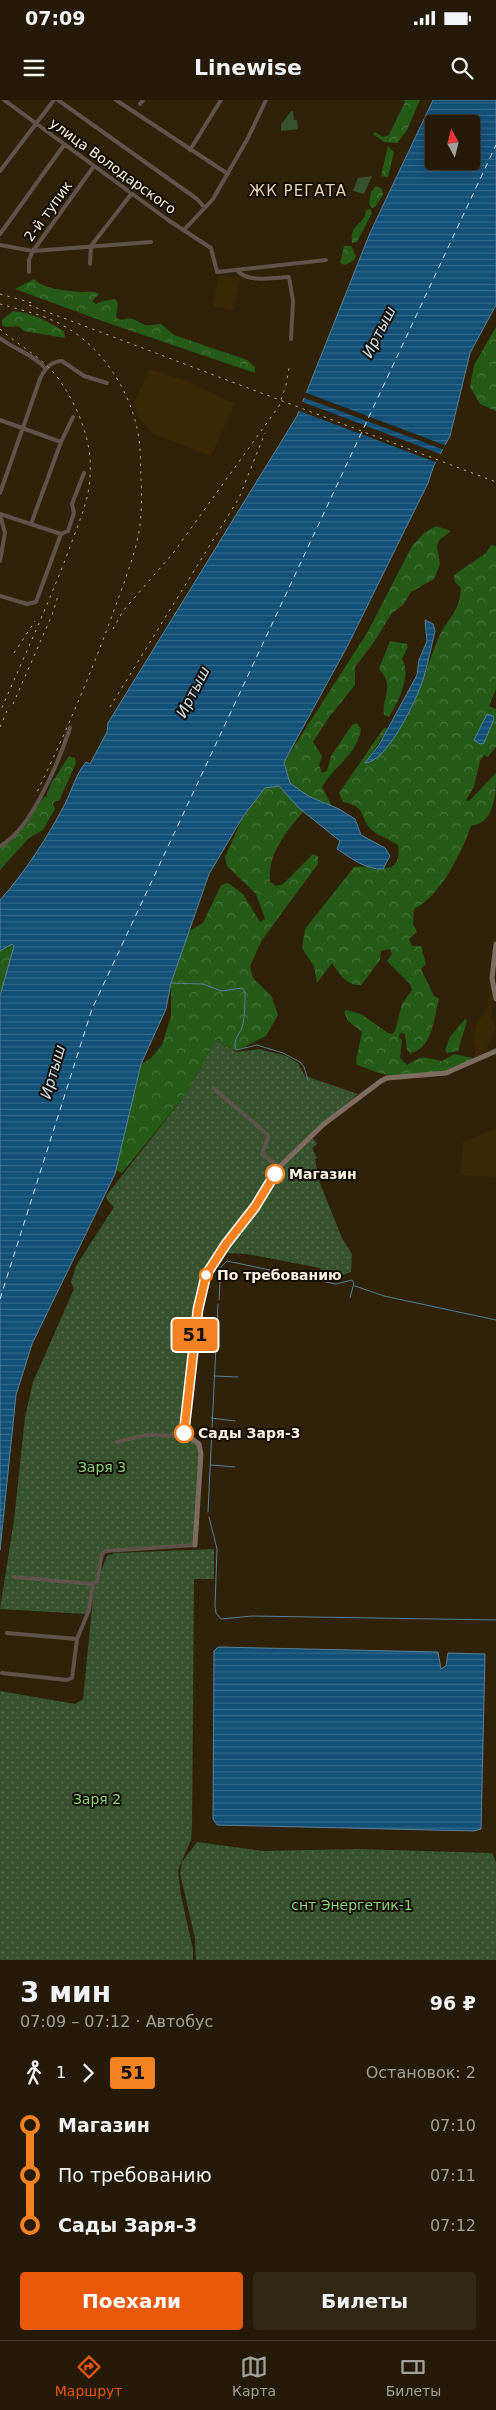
<!DOCTYPE html>
<html lang="ru">
<meta charset="utf-8">
<style>
body{margin:0;font-family:"DejaVu Sans",sans-serif;background:#302715;color:#f1f3f6;height:100vh;display:flex;flex-direction:column;font-size:19px;white-space:nowrap}
*{box-sizing:border-box;margin:0}
p{font-size:16px;color:#a3a19b}
.icon{flex:none;width:28px;height:28px;fill:none;stroke:currentColor;stroke-width:2;stroke-linecap:round;stroke-linejoin:round}
.map{position:relative;height:1860px;overflow:hidden}
.sheet{display:flex;flex-direction:column;background:#241a07;flex:1}
.sheet>*{flex:none}
.badge{padding:0 10px;border-radius:4px;font-size:18px;line-height:32px}
.needle{width:32px;rotate:353deg}
.controls{position:absolute;left:425px;top:15px;display:grid;gap:10px}
.controls a{display:grid;place-items:center;width:55px;height:55px;border-radius:5px;background:#241a07;box-shadow:0 2px 12px #0003,0 0 0 1px #413828;font-size:25px}
.map>.badge{position:absolute;translate:-50% -50%;box-shadow:0 0 0 2px #fff}
.legs{display:flex;align-items:center;gap:8px;height:55px;padding:0 20px;font-size:16px}
.legs p{margin-inline-start:auto}
.overview{display:flex;align-items:center;justify-content:space-between;height:85px;padding:0 20px}
h1{font-size:28px;font-weight:600;line-height:38px}
.button{display:flex;gap:10px;margin-top:auto;padding:10px 20px}
.button a{flex:1;height:58px;border-radius:5px;background:#ea580c;color:#fff;font-size:20px;font-weight:600;line-height:58px;text-align:center}
.button a+a{background:#302715;color:#f1f3f6}
ul{padding:0 20px;list-style:none}
li{display:flex;align-items:center;gap:18px;height:50px;font-size:19px}
li i{display:grid;place-items:center;width:8px;height:100%;margin:0 6px;background:currentColor}
li i::after{content:'';width:12px;height:12px;margin:-6px;border:4px solid;border-radius:50%;background:#241a07}
li p{margin-inline-start:auto}
li:first-child i{background:linear-gradient(#0000 50%,currentColor 0)}
li:last-child i{background:linear-gradient(currentColor 50%,#0000 0)}
.status{display:flex;justify-content:space-between;align-items:center;height:35px;padding:0 25px;background:#241a07;direction:ltr}
.status svg{height:14px;fill:currentColor}
header{display:flex;justify-content:space-between;align-items:center;height:65px;padding:0 20px;background:#241a07;font-size:22px;font-weight:600}
.dock{display:flex;justify-content:space-around;align-items:center;height:70px;border-top:1px solid #413828;background:#241a07;font-size:14px;color:#a3a19b}
.dock a{display:grid;justify-items:center;gap:2px}
.dock .current{color:#ea580c}
.map>svg:first-child{display:block}
</style>
<div class="status"><b>07:09</b><svg viewBox="0 0 49 12"><path d="M0 12V9h3v3zM5 12V6h3v6zM10 12V3h3v9zM15 12V0h3v12zM26 1h20v11H26zM47 4h2v5h-2z"/></svg></div>
<header><svg class="icon" aria-label="menu" viewBox="0 0 24 24"><path d="M4 6h16M4 12h16M4 18h16"/></svg>Linewise<svg class="icon" aria-label="search" viewBox="0 0 24 24"><circle cx="10" cy="10" r="6"/><path d="M15 15l6 6"/></svg></header>
<div class="map">
<svg width="496" height="1860" viewBox="0 0 496 1860">
<defs>
<pattern id="forest-crowns" width="20" height="18" patternUnits="userSpaceOnUse" patternTransform="scale(1.25)"><rect width="20" height="18" fill="#265a17"/><path d="M2 6a3 3 0 1 1 6 0M12 15a3 3 0 1 1 6 0" fill="none" stroke="#467239"/></pattern>
<pattern id="garden-dots" width="8" height="8" patternUnits="userSpaceOnUse" patternTransform="scale(1.25)"><rect width="8" height="8" fill="#36532e"/><path d="M2 2h.1M6 6h.1" fill="none" stroke="#546c4c" stroke-width="1.8" stroke-linecap="round"/></pattern>
<pattern id="water-rules" width="6" height="5" patternUnits="userSpaceOnUse" patternTransform="scale(1.25)"><rect width="6" height="5" fill="#125078"/><path d="M0 2.5h6" fill="none" stroke="#356a8b"/></pattern>
</defs>
<rect width="100%" height="100%" fill="#302209"/>
<path fill="#392806" d="M219 175 240 177 234 210 213 206Z
M149 269 187 281 235 304 211 356 153 334 139 318 134 304Z
M490 879 493 899 491 914 496 929 483 955 474 959 476 952 473 939 474 932 478 920 487 911Z
M496 1028V1077L460 1075 463 1042Z"/>
<path fill="#36532e" d="M291 11H293L294 20H297L298 29 281 31V25Z
M372 76 364 94 353 91 358 78Z"/>
<path fill="url(#forest-crowns)" d="M403 0H420L407 30 397 43 384 42 373 34 375 32 383 37 389 35 405 2Z
M388 46 394 52 388 77 381 76Z
M376 86 382 89 383 95 375 107 372 108 369 103 371 92Z
M370 108 372 113 357 142 352 143C349 123 364 126 366 111Z
M344 146H351L356 156 354 160 345 165 340 163Z
M34 179C43 189 67 191 80 192 88 193 91 190 99 194L92 201 96 204 103 201 115 199 118 203 116 218 122 220C133 216 135 221 145 225 150 226 156 224 161 224L174 235 247 260 255 267V273L108 223 15 189Z
M13 211C31 212 48 222 64 231L65 238 24 231 18 226 7 227 2 225V220Z
M496 227V311L480 304 470 287 474 265Z
M436 426 451 431 439 440 437 446 440 464 434 479 411 492 403 505 392 513 374 542 355 567V585L330 616 313 642 322 656 319 665 322 673 327 671 331 656 352 625 357 623 361 629C357 655 334 666 322 687L332 706 308 696 290 683 284 662 367 533 412 446 424 433Z
M491 445 496 446V589L489 606 496 609V647L488 657 484 655 480 661 474 687 466 700 469 701 496 673C496 691 496 723 471 726 462 752 440 797 414 809L413 824 417 832 409 839 412 846H421L426 864 421 869 434 896 439 899C434 917 433 948 411 953L407 950 405 934 400 933 399 937 402 940 400 958 407 965C424 954 424 958 442 961L454 954 473 958C457 973 416 978 395 976 382 975 369 969 357 965L356 961 362 932 348 921 344 912 346 910 361 914 388 933 392 934 395 931 402 904 412 890 410 884 387 861 392 854 390 849 381 851 380 860 361 885C346 886 340 874 332 863L317 883 314 866 302 848 305 829 354 767C372 764 403 780 398 745 390 739 380 737 373 731 359 720 368 706 343 702L339 693 384 628H388L366 663C377 652 389 642 398 630 416 609 427 565 438 539 447 518 460 513 461 488L455 482 454 475 486 453Z
M390 541 407 544 408 547 402 559C412 574 398 603 389 617L384 615C381 597 396 587 379 569Z
M69 656 75 658 76 663 59 701H55L53 704 55 709 43 730 29 738 0 770V747C18 738 32 713 44 697H46L51 684Z
M279 686 304 711C287 730 267 755 270 782L276 786 283 784 313 754 318 756V764L262 840 250 866 253 878 272 897 278 915 266 936 242 948 234 950 215 940 186 994 122 1073 116 1070 141 964 151 958 162 945 171 916V883L189 831 203 823 221 785 228 783 243 794 260 822 265 819 256 794 227 766 225 757 244 715 265 688Z
M12 844 14 846 0 896V851Z
M465 919 467 921 458 951 447 953 445 950 450 937Z"/>
<path fill="url(#garden-dots)" d="M215 940 237 952 259 949 286 956 298 963 305 976 358 994 279 1063 254 1105 205 1170 197 1205 180 1338 191 1340 200 1349 193 1444 103 1451 86 1514 0 1509 14 1420 25 1317 33 1282 74 1189 71 1182 76 1166 114 1107 108 1101 106 1096 186 994Z
M312 1037 317 1044 312 1048 317 1058 315 1059 318 1074 317 1076 342 1138 352 1154 351 1172 338 1177 321 1172 320 1168 247 1154 224 1153 259 1107 284 1065Z
M214 1449V1479H194L192 1726 191 1740 178 1770 181 1796 193 1849V1860H0V1591L75 1604 83 1599 94 1488 107 1456 115 1453Z
M197 1742 264 1751 358 1749 492 1753 496 1762V1860H196L195 1839 180 1773 182 1762Z"/>
<path fill="url(#water-rules)" stroke="#588198" fill-rule="evenodd" d="M433 0H496V205L470 253 450 336 434 365 428 383 348 545 284 662 290 683 308 696 339 709 355 719 361 735 385 748 390 756 383 769C366 770 351 758 337 749L340 741 299 708 279 686 265 688 244 715 209 774 171 883 166 909 141 964 115 1074 32 1244 16 1295 0 1450V896L14 846 12 844 0 851V800C26 771 47 738 65 704 72 690 76 674 86 662L90 664 107 632 108 623 297 316 370 133ZM434 24H471V61H434Z
M425 520 433 524 435 531C431 547 428 564 423 580 416 601 387 662 365 663L379 645 417 575 419 560 427 541Z
M487 614 493 616 494 619 484 643 480 644 474 640Z
M218 1547 438 1552 441 1569 446 1566 448 1553 485 1554 481 1729 474 1731 217 1725 213 1719 214 1551Z"/>
<path fill="#302209" d="M304 292 447 346 445 350 302 297Z
M300 301 443 355 438 363 297 310Z"/>
<g fill="none" stroke-linecap="round" stroke-linejoin="round">
<path stroke="#588198" stroke-width="1" d="M171 883 203 884 221 891 242 888 245 892C245 903 245 913 243 924 241 934 232 939 236 950L257 945 283 953 300 962 304 967 308 980
M355 1186 384 1196 496 1220
M219 1200 221 1167 227 1161 336 1184 352 1180 354 1183 350 1198
M214 1276 238 1277
M211 1318 235 1321
M211 1365 235 1367
M208 1412 218 1204
M209 1417 217 1449 215 1506 216 1513 221 1519 252 1516 496 1520"/>
<path stroke="#d0e2f1" stroke-width="1" stroke-dasharray="6 5" stroke-linecap="butt" d="M0 1199 92 909 496 45"/>
<path stroke="#5f534b" stroke-width="4" d="M4 0 168 120 211 148 217 172 326 160
M58 0 197 99 204 107
M116 0 228 74
M140 4 143 0
M190 50 221 0
M0 71 54 0
M184 130 213 99 248 38 266 0
M0 134 64 45
M0 145 33 151 151 142
M90 164 91 146 132 93
M237 170C246 183 275 178 289 177L293 201 291 239
M29 172V160L33 151 94 66
M0 238C15 250 33 254 46 269
M0 320 61 342
M0 393 40 279C44 270 51 261 62 261L84 276 107 283
M0 414 61 434
M0 415 5 433 0 461
M31 424 61 342 73 317
M0 496 27 504 36 502 61 434 68 431 74 413 72 404 84 373
M0 746C31 730 59 661 70 628
M213 988 267 1034 268 1038 262 1054 279 1067
M117 1342 146 1335 177 1336 184 1333
M14 1477 93 1484 97 1481 102 1454 106 1451 195 1445
M7 1533 77 1539
M2 1573 67 1580 72 1578 77 1539 89 1510 93 1484"/>
<path stroke="#7f6c61" stroke-width="5" d="M496 844 492 878 496 899
M195 1445 201 1354 199 1344 184 1333 198 1209 206 1175 222 1148 255 1107 279 1067 324 1024 381 981 387 978 446 973 496 951"/>
<path stroke="#b5aa98" stroke-width="1" stroke-dasharray="2.5 5" stroke-linecap="butt" d="M0 194 36 204
M0 204C21 210 45 215 64 226 101 247 128 287 137 328 141 343 140 361 141 377 142 396 142 418 138 437 132 464 121 490 112 516 89 578 64 637 35 696
M29 205 496 382
M0 229C19 246 42 257 58 278 78 306 93 342 90 377 89 401 78 424 70 447 49 503 24 557 0 612
M113 529 123 511 174 452 279 306 286 285 289 268
M14 553 35 521
M13 604 52 515 59 493
M110 607 239 398 265 333
M0 627 9 606"/>
</g>
<g fill="none" stroke-linecap="round" stroke-linejoin="round">
<defs>
<path id="line-1" d="M184 1333 198 1209 206 1175 226 1144 255 1107 275 1074"/>
</defs>
<use href="#line-1" stroke="#fff" stroke-width="11"/>
<use href="#line-1" stroke="#f58220" stroke-width="8"/>
</g>
<g fill="#fff" stroke="#f58220" stroke-width="2.5">
<circle cx="275" cy="1074" r="9"/>
<circle cx="206" cy="1175" r="6"/>
<circle cx="184" cy="1333" r="9"/>
</g>
<g text-anchor="middle" stroke-width="4" stroke-linejoin="round" paint-order="stroke">
<g font-size="14" fill="#fbf2e3" stroke="#130d04">
<text transform="translate(113 66) rotate(36)" y="5">улица Володарского</text>
<text transform="translate(48 111) rotate(-54)" y="5">2-й тупик</text>
</g>
<g font-size="14" font-weight="bold" fill="#fbf2e3" stroke="#130d04" text-anchor="start">
<text x="289" y="1079">Магазин</text>
<text x="217" y="1180">По требованию</text>
<text x="198" y="1338">Сады Заря-3</text>
</g>
<g font-size="14" fill="#8cd57a" stroke="#130d04">
<text x="102" y="1372">Заря 3</text>
<text x="97" y="1704">Заря 2</text>
<text x="352" y="1810">снт Энергетик-1</text>
</g>
<g font-size="15" letter-spacing="1" fill="#e7d5b7" stroke="#130d04">
<text x="298" y="96">ЖК РЕГАТА</text>
</g>
<g font-size="15" font-style="italic" fill="#d0e2f1" stroke="#130d04">
<text transform="translate(379 232) rotate(-63)" y="5">Иртыш</text>
<text transform="translate(193 592) rotate(-63)" y="5">Иртыш</text>
<text transform="translate(53 972) rotate(-74)" y="5">Иртыш</text>
</g>
</g>
</svg>
<div class="controls">
<a><svg class="needle" viewBox="-14 -14 28 28"><path d="M0-13l5 13h-10z" fill="#e53935"/><path d="M0 13l5-13h-10z" fill="#a3a19b"/></svg></a>
</div>
<b class="badge" style="left:195px;top:1235px;background:#f58220;color:#111">51</b>
</div>
<section class="sheet">
<div class="overview"><div><h1>3 мин</h1><p>07:09 – 07:12 · Автобус</p></div><b>96 ₽</b></div>
<div class="legs"><svg class="icon" aria-label="walk" viewBox="0 0 24 24"><circle cx="13" cy="4" r="2"/><path d="M13 8l-2 6 4 7M11 14l-3 7M7 12l3-4h3l4 4"/></svg>1<svg class="icon" aria-label="forward" viewBox="0 0 24 24"><path d="M9 5l7 7-7 7"/></svg><b class="badge" style="background:#f58220;color:#111">51</b><p>Остановок: 2</p></div>
<ul>
<li><i style="color:#f58220"></i><b>Магазин</b><p>07:10</p></li>
<li><i style="color:#f58220"></i><span>По требованию</span><p>07:11</p></li>
<li><i style="color:#f58220"></i><b>Сады Заря-3</b><p>07:12</p></li>
</ul>
<div class="button"><a>Поехали</a><a>Билеты</a></div>
</section>
<nav class="dock">
<a class="current"><svg class="icon" aria-label="directions" viewBox="0 0 24 24"><path d="M12 3l9 9-9 9-9-9zM9 14v-3h6M13 9l2 2-2 2"/></svg>Маршрут</a>
<a><svg class="icon" aria-label="map" viewBox="0 0 24 24"><path d="M3 6l6-2 6 2 6-2v14l-6 2-6-2-6 2zM9 4v14M15 6v14"/></svg>Карта</a>
<a><svg class="icon" aria-label="tickets" viewBox="0 0 24 24"><path d="M3 7h18v10H3zM15 7v10"/></svg>Билеты</a>
</nav>
